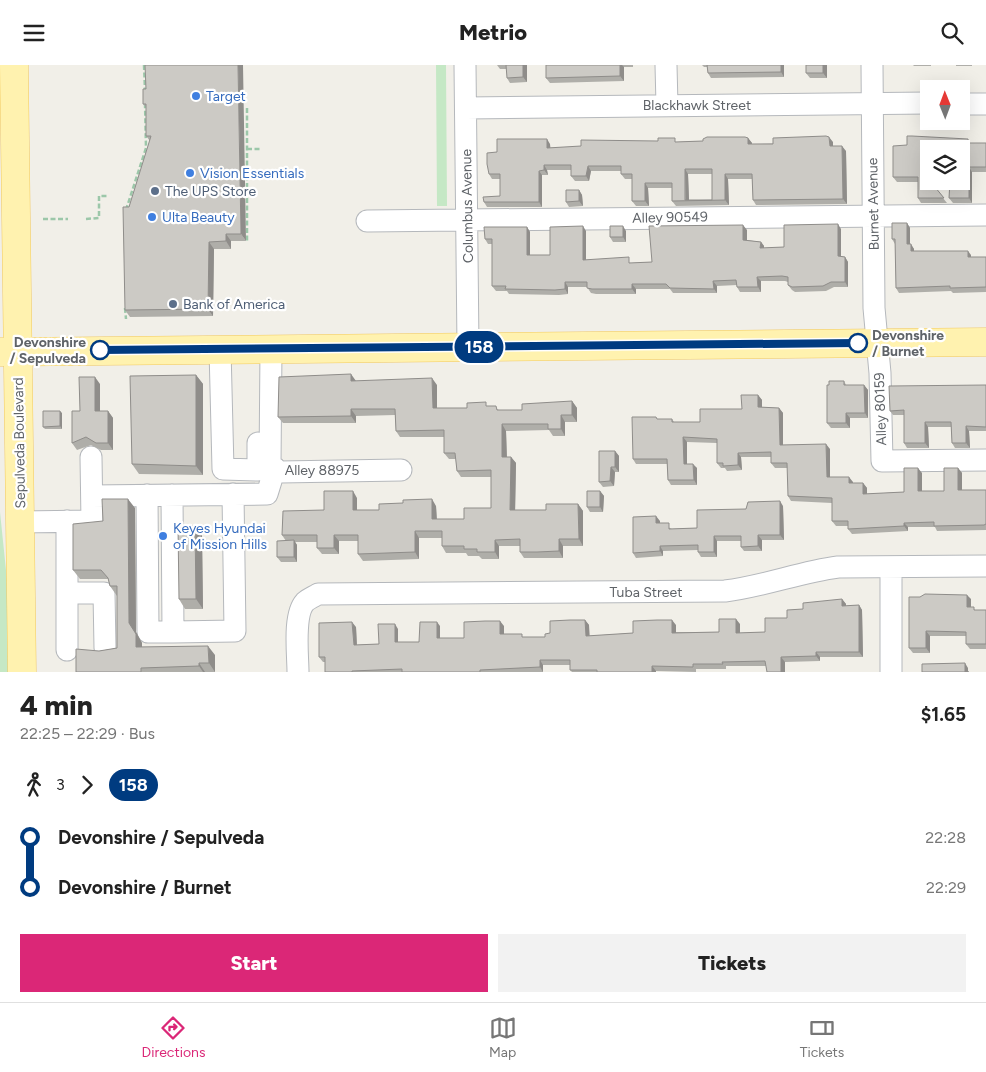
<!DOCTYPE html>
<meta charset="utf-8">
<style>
body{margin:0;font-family:Figtree,sans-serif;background:#f2f2f2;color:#222;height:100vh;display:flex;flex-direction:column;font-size:19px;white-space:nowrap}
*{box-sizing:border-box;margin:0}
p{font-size:16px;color:#767676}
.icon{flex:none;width:28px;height:28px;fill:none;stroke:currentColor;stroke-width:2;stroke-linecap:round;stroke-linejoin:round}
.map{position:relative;height:607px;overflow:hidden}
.sheet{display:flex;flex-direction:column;background:#fff;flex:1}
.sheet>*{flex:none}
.badge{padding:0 10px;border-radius:16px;font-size:18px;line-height:32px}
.needle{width:32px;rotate:359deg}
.controls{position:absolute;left:920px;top:15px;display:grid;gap:10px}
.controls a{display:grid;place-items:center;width:50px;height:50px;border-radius:0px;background:#fff;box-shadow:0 5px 20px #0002;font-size:25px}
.map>.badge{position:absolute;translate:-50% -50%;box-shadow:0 0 0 2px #fff}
.legs{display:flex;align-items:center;gap:8px;height:55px;padding:0 20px;font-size:16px}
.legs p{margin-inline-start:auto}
.head{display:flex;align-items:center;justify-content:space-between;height:85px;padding:0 20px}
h1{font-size:28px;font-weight:800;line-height:38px}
.cta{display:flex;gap:10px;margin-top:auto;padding:10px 20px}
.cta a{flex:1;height:58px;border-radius:0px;background:#db2777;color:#fff;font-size:20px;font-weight:800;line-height:58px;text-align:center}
.cta a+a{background:#f2f2f2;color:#222}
ul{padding:0 20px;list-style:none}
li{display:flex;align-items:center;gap:18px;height:50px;font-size:19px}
li i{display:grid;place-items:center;width:8px;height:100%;margin:0 6px;background:currentColor}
li i::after{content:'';width:12px;height:12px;margin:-6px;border:4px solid;border-radius:50%;background:#fff}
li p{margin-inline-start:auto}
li:first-child i{background:linear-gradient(#0000 50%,currentColor 0)}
li:last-child i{background:linear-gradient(currentColor 50%,#0000 0)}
header{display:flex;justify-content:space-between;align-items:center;height:65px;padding:0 20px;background:#fff;font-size:22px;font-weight:800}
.dock{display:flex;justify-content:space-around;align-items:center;height:70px;border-top:1px solid #e0e0e0;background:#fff;font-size:14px;color:#767676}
.dock a{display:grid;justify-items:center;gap:2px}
.dock .on{color:#db2777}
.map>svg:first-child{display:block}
</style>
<header><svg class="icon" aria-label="menu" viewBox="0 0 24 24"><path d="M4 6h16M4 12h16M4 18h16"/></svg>Metrio<svg class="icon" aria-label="search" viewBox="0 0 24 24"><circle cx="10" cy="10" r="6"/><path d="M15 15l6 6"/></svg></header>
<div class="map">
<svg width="986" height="607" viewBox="0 0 986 607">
<rect width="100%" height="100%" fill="#f1efe8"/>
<path fill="#c5e8c5" d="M436 0H446L447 141H437Z
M0 447 7 515 9 607H0Z"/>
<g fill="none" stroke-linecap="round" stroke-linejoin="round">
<defs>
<path id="minor" d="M465 0 468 282
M666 0 667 40
M872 0 874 243 880 308 882 396 986 395
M961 39H986
M466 43 929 38
M367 156 986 150
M220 284 223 404 258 405V378
M271 284 270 400 280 407 401 405
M147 430 148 567H173
M172 430 173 567 235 566 233 429
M92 431 267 429 275 403
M67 456V585
M20 457 92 456 91 392
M67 528H104L105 583
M298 607C298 590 293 550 305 537 308 534 315 531 318 529L725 526C765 521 800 507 838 502L986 501
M891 607V502"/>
<path id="major" d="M14 0 22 607
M0 287 986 277"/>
</defs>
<use href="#minor" stroke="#b5b8bc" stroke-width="23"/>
<use href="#major" stroke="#f2c960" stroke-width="29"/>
<path stroke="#9cc7a9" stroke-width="2.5" stroke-dasharray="5 2.5" stroke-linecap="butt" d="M144 0 145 25
M247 43V176
M247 84H260
M126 145 146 83 145 38
M43 154H68
M86 154 99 153V131H107
M125 243 126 254"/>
<use href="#minor" stroke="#fff" stroke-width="21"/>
<use href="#major" stroke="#fff2af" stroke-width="28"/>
</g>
<path fill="#afaea9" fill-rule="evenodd" d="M497 0H527V17L510 18 507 13V4H500Z
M546 0H633V2H624V16L550 18 546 13Z
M702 0H784V12L711 13 708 8 707 2H704Z
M827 0V13H810L806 8Z
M913 0H931V1H914Z
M956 0H972V1H956Z
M143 24 246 176H231V184H214L213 251 130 252 125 245 129 142 150 76 146 71V42L143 39Z
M748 73 752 78V79L833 77V81L846 86 847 139 756 140 753 135 752 114H728L729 140 676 141 672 136V123H648L649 141H636L632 136V114H625L621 109V106H591L589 116H575L571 111V105H547L548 110H542V142H487L484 137 500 131V114H492L489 109 497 87 550 79V83L678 77 703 76ZM688 109H712V135H689Z
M968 74 970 78H986V107H972V138H953L949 133 961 84H929V116L947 138H921L918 133V117H897L893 112 907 80Z
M579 125 582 130 583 141 569 142 566 137Z
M907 158 910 163V179L914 184V186L971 190V192H986V227L953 228 951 226 899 228 896 223 895 179 892 174Z
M527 162 530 167V190H550L586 166V195L632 198 652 197 747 165V175L761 177 764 181V183L784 182 841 164V191L845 192 848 197V222H834L826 226 795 227 792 225 788 220V217L785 216H761V227H740L737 222V220L717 221V228H673L670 224H636V229H596L591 228 587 222H568V229L559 230 509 229 507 226H496L492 221V179H488L485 174Z
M626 166V177H613L610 172Z
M196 310 203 319V410L139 409 132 399Z
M356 316 437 320V343H467L488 341 499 345H522L572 336 577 343V357H565V371H553L549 365 506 366 507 392H511L516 398 515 445H546L578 439 583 446V481H563V493H524L520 487V481H499V494H482L479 491H468L466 488H446L442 481V473H419V494L363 496 358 489V476H339V489H322L317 483V477H295L297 480V497H281L277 492 286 476 282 470 324 445 357 433V445H379L436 441 437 454H464L491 443V412H461L457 406 456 394H449L444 388V372H400L396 366 395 350 356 351V358H283L278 352Z
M844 316 846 320H864L868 325V353H850V363H831L827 358 829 320Z
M100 319V346H108L113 353V385H101L91 380 77 385 72 378 80 346Z
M986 320V366H969L970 383H955L952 378 951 362H928L929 383H907L904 378V350H893L890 346Z
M758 330 762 335V342L779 343 783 348V380L830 384V412L853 417V418H863L867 423V429L904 427 922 408V426H944L958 403 962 408V425H986V465L937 466 935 462H908V466L852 469 848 464V461H836L832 456V438L791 436 788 431V403H775L771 398V392H741L742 405 727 406 725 403H721L717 398V378L687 377V399L697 403V420H671L668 415 667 399H636L633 394 658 354H672L674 357H700L742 344Z
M62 348V364H45L43 362Z
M615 386 619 391V407H615L614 421 603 422 599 417Z
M600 426 604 431 603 447H590L587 442Z
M783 441 784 475H762V486H744L741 482V476H717V492H701L698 487V485L663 486V491L636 493 633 488 660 456V458L672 464 697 463 746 444Z
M135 443 136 567 142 578V582L215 590V607H76L99 586 117 583V531L110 521 108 514H80L73 505 103 456Z
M202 470 203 544H185L179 534Z
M920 532 971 534V542L975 545H986V584H970L966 579V571H930V588H913L909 583Z
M842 534 846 539V541L859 540 862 545 863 592H820V596L785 597V607H767L766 601H726V604H696V607L656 606V607H572L570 605V600H543V607H325V597H323L319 592 356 562 357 580 379 579 398 564V577H419L440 561V573H464L504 561V569L523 572H545L550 568 585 555 589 560V571L633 568 676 560V567H719L740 559V568L765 567 787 553 803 544Z"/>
<path fill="#8f8d8a" d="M238 0H243L246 176 241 169Z
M523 0H527V17L523 12Z
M620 0H622L624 2V16L620 11Z
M781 0H784V12L781 7Z
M823 0H827V13L823 8Z
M829 72 833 77V86L830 81Z
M748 73 752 78 751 84 748 79Z
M547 74 550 79 551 88 547 83Z
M842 81 846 86 847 139 843 134Z
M927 94 929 97V115L926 112Z
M544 100 547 105 548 110 544 105Z
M588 101 591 106 589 116 586 111Z
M969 102 972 107V138L969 133Z
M685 104 688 109 689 135H686Z
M539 106 542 110V142L539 137Z
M725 109 728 114 729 140 725 135Z
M645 118 648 123 649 141 645 136Z
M579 125 582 130 583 141 579 136Z
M907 158 910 163V184L907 179Z
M838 159 841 164V196L838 191Z
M743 160 747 165V179L743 175Z
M583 161 586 166V200L583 195Z
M623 161 626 166V177L623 172Z
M527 162 530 167V195L527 190Z
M226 169 231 176V184L226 176Z
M209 177 214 184 213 251 208 244Z
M761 177 764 181V188L760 183Z
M911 179 914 184V191L911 186Z
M968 186 971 190V197L968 192Z
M845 192 848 197V222L845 217Z
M757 212 761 216V227L758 222Z
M713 216 717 221V228L714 224Z
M565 217 568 222V229L565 224Z
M632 219 636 224V229L632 224Z
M351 309 356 316H351Z
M196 310 203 319V410L196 401Z
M95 312 100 319V353L95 346Z
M432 313 437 320V350L433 343Z
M864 320 868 325V353L865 348Z
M758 330 762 335V347L758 342Z
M572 336 577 343V357L572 350Z
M779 343 783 348V385L780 380Z
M351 344 356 351V358L351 351Z
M60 346 62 348V364L60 361Z
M108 346 113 353V385L108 378Z
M846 348 850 353V363L846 358Z
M561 350 565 357V371L561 364Z
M925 357 928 362 929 383 925 378Z
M502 359 506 366 507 398 502 392Z
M966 361 969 366 970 383 966 378Z
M683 372 687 377V404L684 399Z
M826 379 830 384V417L827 412Z
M615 386 619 391V407L615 402Z
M738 388 741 392 742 405 738 400Z
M511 392 516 398 515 451 510 445Z
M693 399 697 403V420L694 415Z
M611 402 615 407 614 421 610 416Z
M918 403 922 408V431L918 426Z
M958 403 962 408V430L958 425Z
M849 412 853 417V423L849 418Z
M863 418 867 423V434L863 429Z
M353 426 357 433V452L353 445Z
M600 426 604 431 603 447 600 442Z
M128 434 135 443 136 567 142 578V592L136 582 129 558Z
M432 434 436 441 437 460 432 454Z
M780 436 783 441 784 475 780 470Z
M578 439 583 446V481L579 474Z
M656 451 660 456V463L656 458Z
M904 458 908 462V466L904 461Z
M195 461 202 470 203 544 196 534Z
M415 466 419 473V494L415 487Z
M334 470 339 476V489L334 483Z
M758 470 762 475V486L758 481Z
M714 471 717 476V492L714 487Z
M559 474 563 481V493L559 486Z
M294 475 297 480V497L294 492Z
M495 475 499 481V494L495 487Z
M660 481 663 486V491L660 486Z
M967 530 971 534V547L967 542Z
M842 534 846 539V546L842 541Z
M859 540 862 545 863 592 859 587Z
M736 554 740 559V573L736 568Z
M585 555 589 560 590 576 586 571Z
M672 555 676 560V572L672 568Z
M500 556 504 561V574L500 569Z
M352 557 356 562 357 584 354 580Z
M437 557 440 561V578L437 573Z
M395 559 398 564V582L395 577Z
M926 566 930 571V588L926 583Z
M208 581 215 590V607L209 598Z
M816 587 820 592V596L816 591Z
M781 592 785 597V607H781Z
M540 595 543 600V607L540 602Z
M199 598 205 607H203L199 601Z
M965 598 968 603V607H965Z
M652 601 656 606V607H652Z"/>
<path fill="#cccac5" stroke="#8f8d8a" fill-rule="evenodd" d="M145 0H238L241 169H226V176L209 177 208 244 125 245 123 142H129L151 71H146V39H143V24H146Z
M506 0H523V12L507 13Z
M546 0H620V11L546 13Z
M707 0H781V7L708 8Z
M806 0H823V8H806Z
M826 71 829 72 830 81H842L843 134 753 135 752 109H725V135L672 136V118H645V136H632V109H621V101H588L586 111H571V100H544V105L539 106V137H484L483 132 500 131V109H489L487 99V88L497 87V74H547V83L581 81V75L658 76V73H675V77L703 76V74L707 72H745L748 73V79H773V73ZM685 104H712V135H685Z
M907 71H912L968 74V78H986V102H969V133H949L950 116H961V84H929V94H927L926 112 929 115V116H930L944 133H918V112H893V81L907 80Z
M566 125H579V136L566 137Z
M892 158H907V179H911V186H968V192H986V222L950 223V221L896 223 895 174H892Z
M838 159V191L845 192V217H831L823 221 792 222 788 220V212L782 211 757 212 758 222H737L736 215 713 216 714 224 670 223 666 219H632V224H592L587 223V217H565V224L555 225 505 224 506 221H492V174H485L484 162H527V190H550V162L583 161V195L629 192V198L652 197 649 161 743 160V175L761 177 760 183 784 182V160Z
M610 161H623V172H610Z
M351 309V316L432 313 433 343H467V338L486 337V341H496L497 345H522V339L572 336V350H561V364H548V359H502V392H511L510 445H546V439H578L579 474H559V486L537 487H520V474L495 475V487H477V484H464V481H442V466H415V487L358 489V470H334V483H317V470H282L283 446 324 445V426H353V445H379V439L403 438V435L432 434V454H464V443H491V405L457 406 455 388H444V365L396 366 395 344H351V351L278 352 279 312Z
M196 310V401L132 399 130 311Z
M79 312H95V346H108V378H96L86 372 72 378V346H80Z
M829 316H844V320H864L865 348H846V358H827V320H829Z
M986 320V362L966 361V378H952L951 357H925V378H904V345L890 346 889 321Z
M741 330H758V342L779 343 780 380 826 379 827 412H849V418H863V429L904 427V403H918V426H944V403H958V425H986V459L984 460 934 461V457L904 458V461L848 464V456H832V433L788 431 787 398H771V387L738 388V400L723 401V398H717V374L683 372 684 399H693L694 415H668L667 394H633L632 352H656L657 354H672V357H700V344H742Z
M43 346H60V361L43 362Z
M599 386H615V402H611L610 416 599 417Z
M587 426H600V442H587Z
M102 434H128L129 558 136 569V582L208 581 209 598H199V601L141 603V607H76V584L99 586 117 583V521H110L108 513 101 505H73V459L103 456Z
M780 436V470H758V481L741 482V471H714V487H698V480L660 481V486L633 488V452L656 451V458H669V464L697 463V445L746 444 748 437Z
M178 461H195L196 534H179Z
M294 475V492H277V476Z
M925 529 967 530V542H974V545H986V579H966V567L926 566V583H909V532H920Z
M842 534V541L859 540V587H816V591L781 592V607H767L765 596 722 597 723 599H693V602L652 601V607H597V605H570V595H540V602L480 605V607H402V604L352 606V607H325V592H319V558L352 557 354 580 379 579 378 559H395V577H419L420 557H437V573H464V557L485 556H500V569H522V572H545V569L550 568V556L570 555H585L586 571 633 568V556L657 555H672V568L719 567V554H736V568L765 567V553H787V545L803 544V538Z
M965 598V607H969H922V599Z"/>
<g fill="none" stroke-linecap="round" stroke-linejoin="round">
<defs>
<path id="line-1" d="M100 285 858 278"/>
</defs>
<use href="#line-1" stroke="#fff" stroke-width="11"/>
<use href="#line-1" stroke="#003b80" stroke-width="8"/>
</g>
<g fill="#3f7fe0" stroke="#fff" stroke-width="2">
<circle cx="196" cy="31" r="5"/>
<circle cx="190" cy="108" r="5"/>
<circle cx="152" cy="152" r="5"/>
<circle cx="163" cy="471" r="5"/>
</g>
<g fill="#5c6f8a" stroke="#fff" stroke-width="2">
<circle cx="155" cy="126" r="5"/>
<circle cx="173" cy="239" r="5"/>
</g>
<g fill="#fff" stroke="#003b80" stroke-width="2.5">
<circle cx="858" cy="278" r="9"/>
<circle cx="100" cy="285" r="9"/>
</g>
<g text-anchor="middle" stroke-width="4.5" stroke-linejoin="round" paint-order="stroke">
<g font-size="14" fill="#366cbe" stroke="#fff" text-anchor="start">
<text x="206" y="36">Target</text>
<text x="200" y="113">Vision Essentials</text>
<text x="162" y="157">Ulta Beauty</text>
<text x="173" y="468">Keyes Hyundai<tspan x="173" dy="16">of Mission Hills</tspan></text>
</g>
<g font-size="14" fill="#5f6368" stroke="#fff">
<text x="697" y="45">Blackhawk Street</text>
<text transform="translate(873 139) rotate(-91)" y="5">Burnet Avenue</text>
<text transform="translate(467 141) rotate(-91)" y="5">Columbus Avenue</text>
<text transform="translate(670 152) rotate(-1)" y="5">Alley 90549</text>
<text transform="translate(880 344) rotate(-92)" y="5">Alley 80159</text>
<text transform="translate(19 378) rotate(-91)" y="5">Sepulveda Boulevard</text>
<text x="322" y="410">Alley 88975</text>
<text x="646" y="532">Tuba Street</text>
</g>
<g font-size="14" fill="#4e5e75" stroke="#fff" text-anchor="start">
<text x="165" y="131">The UPS Store</text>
<text x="183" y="244">Bank of America</text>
</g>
<g font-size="14" font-weight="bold" fill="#5f6368" stroke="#fff" text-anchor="start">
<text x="872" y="275">Devonshire<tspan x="872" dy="16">/ Burnet</tspan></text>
<text x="86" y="282" text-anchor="end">Devonshire<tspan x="86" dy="16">/ Sepulveda</tspan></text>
</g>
</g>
</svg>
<div class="controls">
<a><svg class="needle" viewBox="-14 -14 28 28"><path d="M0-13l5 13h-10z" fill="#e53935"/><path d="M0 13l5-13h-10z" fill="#767676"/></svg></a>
<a><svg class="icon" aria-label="layers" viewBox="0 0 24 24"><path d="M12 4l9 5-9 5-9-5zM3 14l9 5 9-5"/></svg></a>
</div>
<b class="badge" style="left:479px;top:282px;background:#003b80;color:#fff">158</b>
</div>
<section class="sheet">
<div class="head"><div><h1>4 min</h1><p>22:25 – 22:29 · Bus</p></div><b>$1.65</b></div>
<div class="legs"><svg class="icon" aria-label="walk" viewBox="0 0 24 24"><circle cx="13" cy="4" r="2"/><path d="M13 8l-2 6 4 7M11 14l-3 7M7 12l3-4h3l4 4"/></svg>3<svg class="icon" aria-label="forward" viewBox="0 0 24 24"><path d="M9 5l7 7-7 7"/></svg><b class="badge" style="background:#003b80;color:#fff">158</b></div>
<ul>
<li><i style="color:#003b80"></i><b>Devonshire / Sepulveda</b><p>22:28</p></li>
<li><i style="color:#003b80"></i><b>Devonshire / Burnet</b><p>22:29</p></li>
</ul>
<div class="cta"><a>Start</a><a>Tickets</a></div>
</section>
<nav class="dock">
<a class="on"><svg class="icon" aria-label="directions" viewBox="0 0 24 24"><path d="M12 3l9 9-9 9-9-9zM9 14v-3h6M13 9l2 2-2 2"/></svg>Directions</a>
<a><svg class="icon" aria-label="map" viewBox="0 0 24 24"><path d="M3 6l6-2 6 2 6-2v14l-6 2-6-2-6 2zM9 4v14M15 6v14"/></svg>Map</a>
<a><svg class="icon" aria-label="tickets" viewBox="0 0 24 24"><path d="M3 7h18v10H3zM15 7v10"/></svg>Tickets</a>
</nav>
